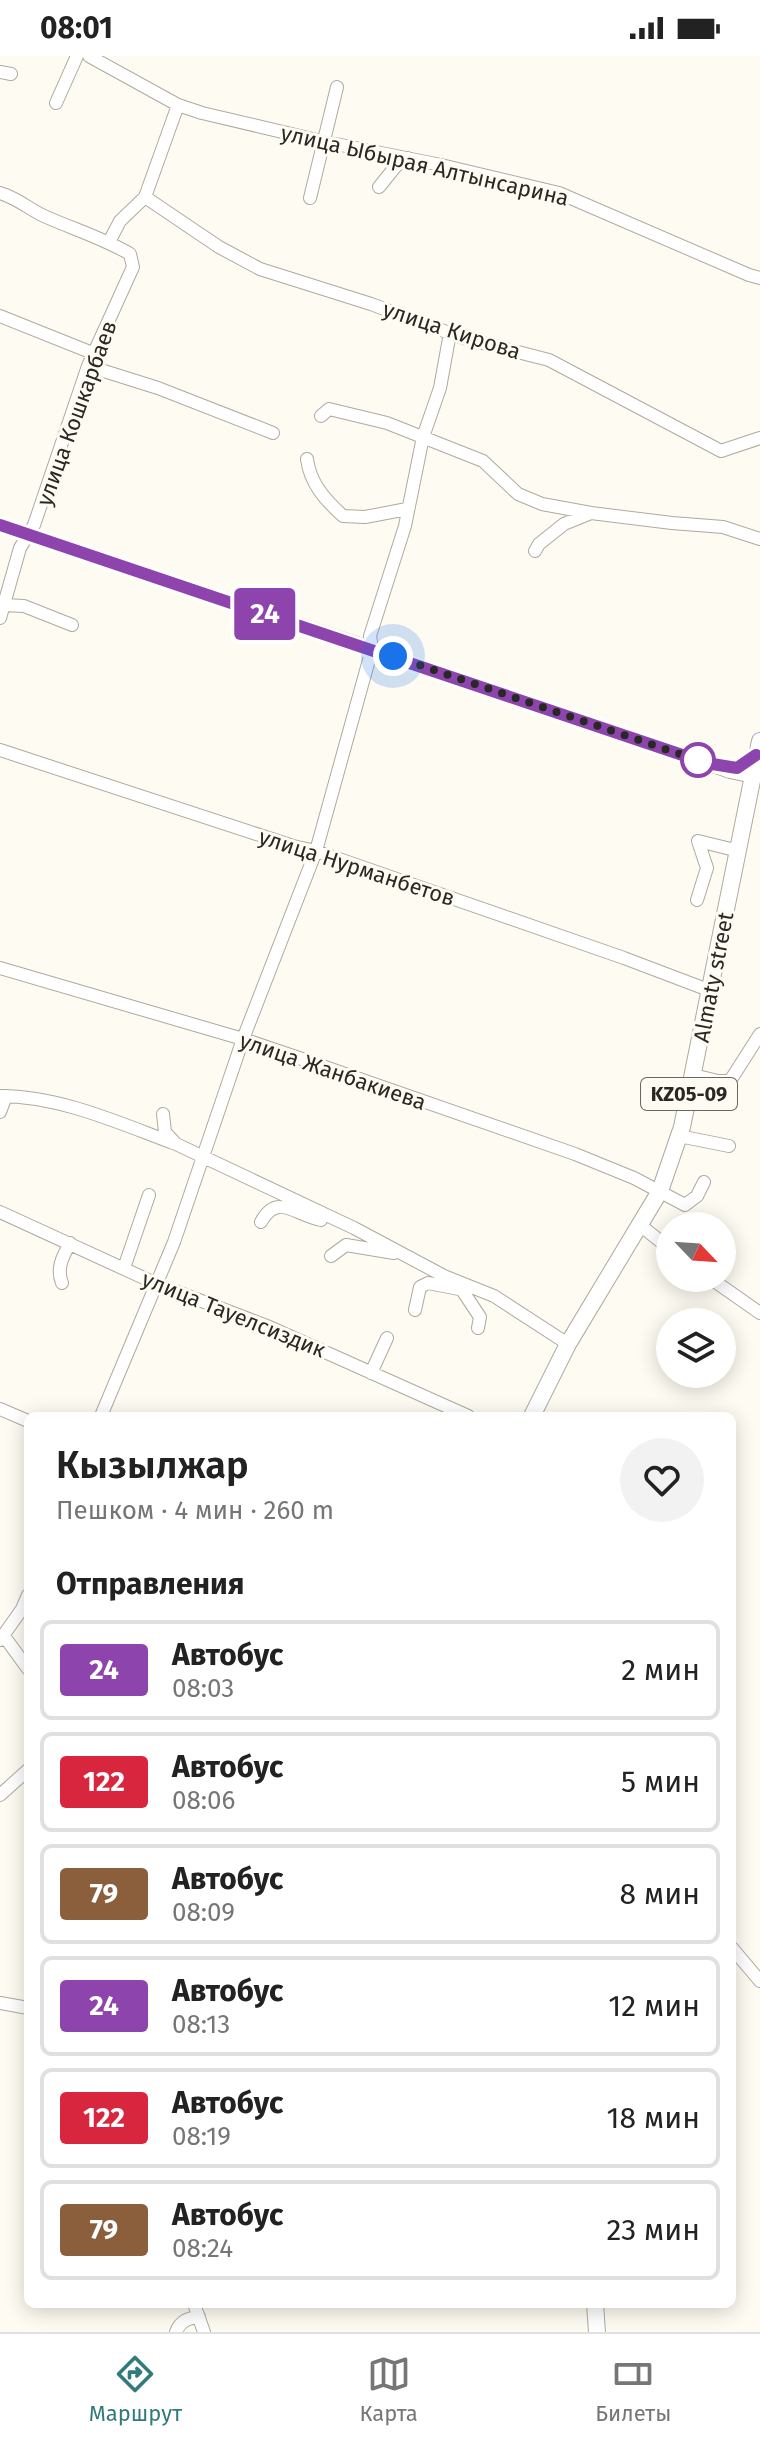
<!DOCTYPE html>
<html lang="ru">
<meta charset="utf-8">
<style>
body{margin:0;font-family:"Fira Sans",sans-serif;background:#f2f2f2;color:#222;height:100vh;display:flex;flex-direction:column;font-size:30px;white-space:nowrap}
*{box-sizing:border-box;margin:0}
p{font-size:26px;color:#767676}
.icon{flex:none;width:44px;height:44px;fill:none;stroke:currentColor;stroke-width:2;stroke-linecap:round;stroke-linejoin:round}
.map{position:relative;flex:1;overflow:hidden}
.sheet{position:absolute;left:24px;top:1356px;width:712px;height:896px;display:flex;flex-direction:column;background:#fff;border-radius:12px;box-shadow:0 4px 20px #0003}
.sheet>*{flex:none}
.badge{padding:0 16px;border-radius:6px;font-size:28px;line-height:52px}
.needle{width:52px;rotate:115deg}
.tools{position:absolute;left:656px;top:1156px;display:grid;gap:16px}
.tools a{display:grid;place-items:center;width:80px;height:80px;border-radius:50%;background:#fff;box-shadow:0 4px 20px #0003;font-size:40px}
.you{position:absolute;width:40px;height:40px;margin:-20px;border:6px solid #fff;border-radius:50%;background:#1a73e8;box-shadow:0 0 0 12px #1a73e833}
.map>.badge{position:absolute;translate:-50% -50%;box-shadow:0 0 0 4px #fff}
h2{padding:0 32px;font-size:30px;line-height:72px}
.round{display:grid;place-items:center;flex:none;width:84px;height:84px;border-radius:42px;background:#f2f2f2}
.overview{display:flex;align-items:center;justify-content:space-between;height:136px;padding:0 32px}
h1{font-size:38px;font-weight:600;line-height:60px}
ul{padding:0;list-style:none}
li{display:flex;align-items:center;gap:24px;height:100px;margin:0 16px 12px;padding:0 16px;border:4px solid #e0e0e0;border-radius:12px}
li div{flex:1}
li b{display:block;font-size:30px}
li em{font-style:normal}
li .badge{min-width:88px;font-weight:700;text-align:center}
.status{display:flex;justify-content:space-between;align-items:center;height:56px;padding:0 40px;background:#fff;direction:ltr}
.status svg{height:22px;fill:currentColor}
.tab-bar{display:flex;justify-content:space-around;align-items:center;height:112px;border-top:2px solid #e0e0e0;background:#fff;font-size:22px;color:#767676}
.tab-bar a{display:grid;justify-items:center;gap:4px}
.tab-bar .current{color:#327b7a}
.map>svg:first-child{display:block}
</style>
<div class="status"><b>08:01</b><svg viewBox="0 0 49 12"><path d="M0 12V9h3v3zM5 12V6h3v6zM10 12V3h3v9zM15 12V0h3v12zM26 1h20v11H26zM47 4h2v5h-2z"/></svg></div>
<div class="map">
<svg width="760" height="2276" viewBox="0 0 760 2276">
<rect width="100%" height="100%" fill="#fefbf2"/>
<g fill="none" stroke-linecap="round" stroke-linejoin="round">
<defs>
<path id="minor" d="M89 0 178 49 202 57 321 85 441 109 559 137 749 219 760 222
M0 16 11 18
M56 47 77 0
M379 131 396 110 408 102
M0 137C19 143 27 152 44 160 73 173 103 182 130 198L133 211 88 310 34 469 20 492 0 562
M145 141 219 191 260 213 371 248 463 282 549 304 721 395 760 382
M310 142 337 31
M109 186 120 165 145 141 178 49
M0 260 95 298
M88 310 158 332 273 377
M321 360 329 353 387 367 483 405 518 438 542 448 591 457
M307 403C310 427 325 444 343 460L365 461 407 453
M0 469 362 589 730 716 753 721
M535 495 539 488 564 468 591 457 672 467 723 471 760 483
M4 549 24 550 72 569
M0 694 293 790 316 795 624 902 711 935
M697 844 707 812 698 785 739 795
M0 912 243 983 299 1002 575 1098 634 1122 685 1149 697 1140 704 1126
M693 1019 718 1025H730L760 978
M0 1040C60 1040 119 1067 173 1087
M0 1056 6 1040
M163 1058 165 1076 176 1088 354 1172 444 1220 494 1240 568 1288
M679 1080 729 1090
M0 1156 157 1228 267 1270 468 1360
M261 1166C277 1136 295 1159 321 1164
M640 1169 670 1193
M331 1200 346 1189 394 1197
M124 1212 149 1139
M710 1222 760 1257
M62 1227C56 1212 63 1200 70 1187
M415 1254 420 1231 428 1227 459 1233 462 1229 464 1237 480 1261 478 1272
M371 1317 387 1282
M0 1353 28 1365
M101 1360 174 1186 243 983 316 795 372 593 370 580 405 470 423 381 440 332 450 277
M4 1580 28 1613
M0 1584 22 1553 28 1539
M0 1739 28 1714
M732 1892 760 1925
M0 1947 28 1952
M194 2248 204 2276
M176 2276C180 2265 188 2262 199 2261"/>
<path id="major" d="M532 1360 568 1288 660 1135 682 1071 760 685
M595 2248 597 2276"/>
</defs>
<use href="#minor" stroke="#aeaa9f" stroke-width="14"/>
<use href="#major" stroke="#aeaa9f" stroke-width="18"/>
<use href="#minor" stroke="#fff" stroke-width="12"/>
<use href="#major" stroke="#fff" stroke-width="16"/>
</g>
<g fill="none" stroke-linecap="round" stroke-linejoin="round">
<defs>
<path id="line" d="M0 469 706 707 737 712 756 699"/>
</defs>
<use href="#line" stroke="#fff" stroke-width="18"/>
<use href="#line" stroke="#8e44ad" stroke-width="12"/>
<path stroke="#2a2824" stroke-width="8" stroke-dasharray="0 14.4" d="M393 600 706 707 698 704"/>
</g>
<circle fill="#fff" stroke="#8e44ad" stroke-width="4" cx="698" cy="704" r="16"/>
<g text-anchor="middle" stroke-width="6" stroke-linejoin="round" paint-order="stroke">
<rect fill="#fefbf2" stroke="#6a6762" stroke-width="2" x="641" y="1022" width="96" height="32" rx="6"/>
<g font-size="20" font-weight="bold" fill="#2a2824">
<text x="689" y="1045">KZ05-09</text>
</g>
<g font-size="22" fill="#2a2824" stroke="#fefbf2">
<text transform="translate(425 109) rotate(13)" y="8">улица Ыбырая Алтынсарина</text>
<text transform="translate(452 274) rotate(18)" y="8">улица Кирова</text>
<text transform="translate(76 357) rotate(-70)" y="8">улица Кошкарбаев</text>
<text transform="translate(357 811) rotate(18)" y="8">улица Нурманбетов</text>
<text transform="translate(713 921) rotate(-79)" y="8">Almaty street</text>
<text transform="translate(333 1015) rotate(19)" y="8">улица Жанбакиева</text>
<text transform="translate(234 1258) rotate(22)" y="8">улица Тауелсиздик</text>
</g>
</g>
</svg>
<div class="tools">
<a><svg class="needle" viewBox="-14 -14 28 28"><path d="M0-13l5 13h-10z" fill="#e53935"/><path d="M0 13l5-13h-10z" fill="#767676"/></svg></a>
<a><svg class="icon" aria-label="layers" viewBox="0 0 24 24"><path d="M12 4l9 5-9 5-9-5zM3 14l9 5 9-5"/></svg></a>
</div>
<div class="you" style="left:393px;top:600px"></div>
<b class="badge" style="left:265px;top:558px;background:#8e44ad;color:#fff">24</b>
<section class="sheet">
<div class="overview"><div><h1>Кызылжар</h1><p>Пешком · 4 мин · 260 m</p></div><a class="round"><svg class="icon" aria-label="heart" viewBox="0 0 24 24"><path d="M12 20l-8-8c-3-5 5-10 8-4 3-6 11-1 8 4z"/></svg></a></div>
<h2>Отправления</h2>
<ul>
<li><span class="badge" style="background:#8e44ad;color:#fff">24</span><div><b>Автобус</b><p>08:03</p></div><em>2 мин</em></li>
<li><span class="badge" style="background:#d7263d;color:#fff">122</span><div><b>Автобус</b><p>08:06</p></div><em>5 мин</em></li>
<li><span class="badge" style="background:#8b5e3c;color:#fff">79</span><div><b>Автобус</b><p>08:09</p></div><em>8 мин</em></li>
<li><span class="badge" style="background:#8e44ad;color:#fff">24</span><div><b>Автобус</b><p>08:13</p></div><em>12 мин</em></li>
<li><span class="badge" style="background:#d7263d;color:#fff">122</span><div><b>Автобус</b><p>08:19</p></div><em>18 мин</em></li>
<li><span class="badge" style="background:#8b5e3c;color:#fff">79</span><div><b>Автобус</b><p>08:24</p></div><em>23 мин</em></li>
</ul>
</section>
</div>
<nav class="tab-bar">
<a class="current"><svg class="icon" aria-label="directions" viewBox="0 0 24 24"><path d="M12 3l9 9-9 9-9-9zM9 14v-3h6M13 9l2 2-2 2"/></svg>Маршрут</a>
<a><svg class="icon" aria-label="map" viewBox="0 0 24 24"><path d="M3 6l6-2 6 2 6-2v14l-6 2-6-2-6 2zM9 4v14M15 6v14"/></svg>Карта</a>
<a><svg class="icon" aria-label="tickets" viewBox="0 0 24 24"><path d="M3 7h18v10H3zM15 7v10"/></svg>Билеты</a>
</nav>
